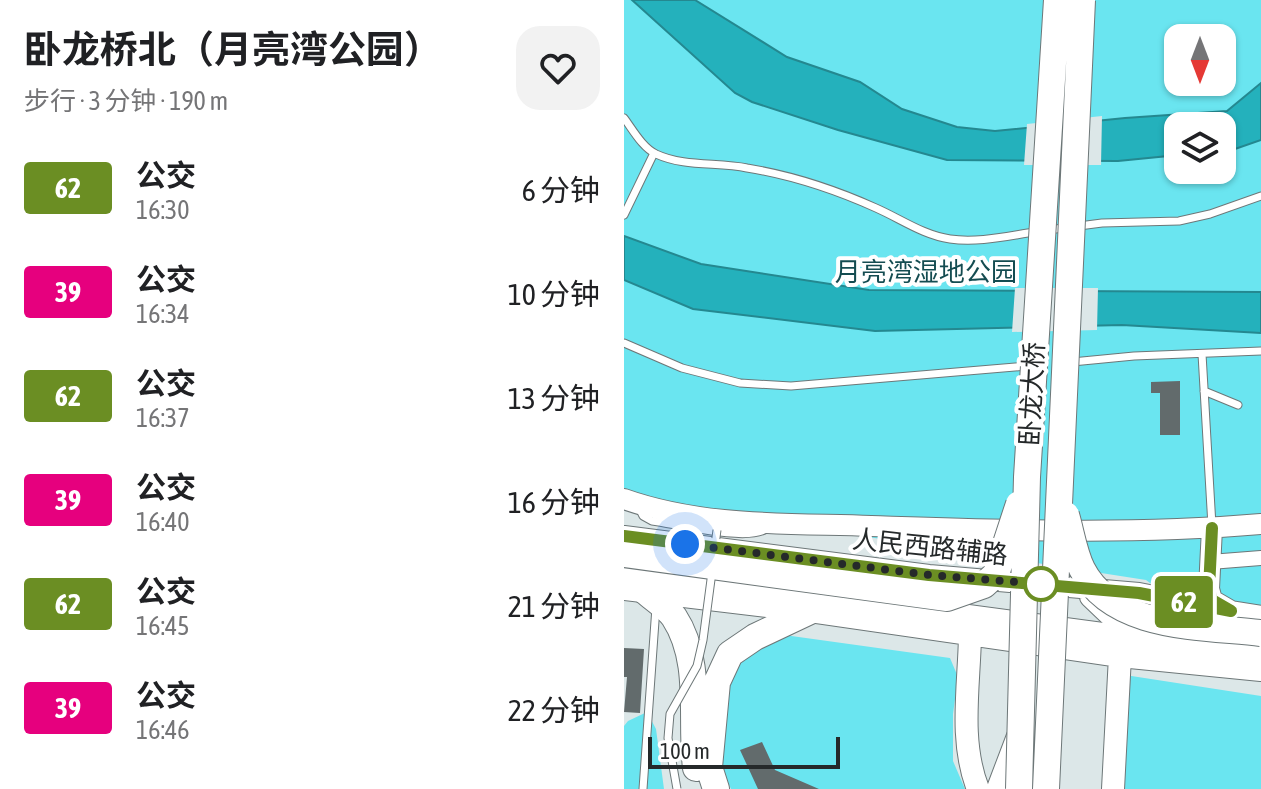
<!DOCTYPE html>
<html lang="zh">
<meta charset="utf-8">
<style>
body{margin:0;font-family:"Asap Condensed","Noto Sans SC",sans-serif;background:#f2f2f2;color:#202124;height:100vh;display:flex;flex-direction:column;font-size:30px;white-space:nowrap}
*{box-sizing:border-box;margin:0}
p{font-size:26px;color:#757577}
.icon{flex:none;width:44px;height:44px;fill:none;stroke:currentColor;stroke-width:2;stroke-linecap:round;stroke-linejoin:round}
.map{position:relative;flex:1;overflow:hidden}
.panel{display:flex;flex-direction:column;background:#fff;width:624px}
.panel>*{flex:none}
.badge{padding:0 16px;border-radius:6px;font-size:28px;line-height:52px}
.needle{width:52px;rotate:180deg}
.tools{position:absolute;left:540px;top:24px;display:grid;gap:16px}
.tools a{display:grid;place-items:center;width:72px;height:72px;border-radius:16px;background:#fff;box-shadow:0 2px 6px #0004;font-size:40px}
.scale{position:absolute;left:24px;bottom:20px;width:192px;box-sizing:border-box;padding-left:8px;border:4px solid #25292a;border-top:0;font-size:22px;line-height:28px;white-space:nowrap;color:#25292a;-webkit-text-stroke:6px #fff;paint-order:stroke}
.you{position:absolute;width:40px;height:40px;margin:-20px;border:6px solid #fff;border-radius:50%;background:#1a73e8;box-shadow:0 0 0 12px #1a73e833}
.map>.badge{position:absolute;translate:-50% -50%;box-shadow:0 0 0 4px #fff}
.round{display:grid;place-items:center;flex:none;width:84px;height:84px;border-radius:24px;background:#f2f2f2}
.overview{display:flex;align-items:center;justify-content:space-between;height:136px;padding:0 24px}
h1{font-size:38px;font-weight:700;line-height:60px}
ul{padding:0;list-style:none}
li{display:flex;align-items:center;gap:24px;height:104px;padding:0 24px}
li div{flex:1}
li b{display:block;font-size:30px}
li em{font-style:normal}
li .badge{min-width:88px;font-weight:700;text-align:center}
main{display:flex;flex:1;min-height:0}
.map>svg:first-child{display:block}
</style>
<main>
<section class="panel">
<div class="overview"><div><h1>卧龙桥北（月亮湾公园）</h1><p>步行 · 3 分钟 · 190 m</p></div><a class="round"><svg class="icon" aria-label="heart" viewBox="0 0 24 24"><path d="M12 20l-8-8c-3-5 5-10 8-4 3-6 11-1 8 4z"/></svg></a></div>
<ul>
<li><span class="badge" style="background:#6b8e23;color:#fff">62</span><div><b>公交</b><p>16:30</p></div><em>6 分钟</em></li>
<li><span class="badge" style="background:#e6007e;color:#fff">39</span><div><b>公交</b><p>16:34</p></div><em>10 分钟</em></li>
<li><span class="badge" style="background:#6b8e23;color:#fff">62</span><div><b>公交</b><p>16:37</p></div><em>13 分钟</em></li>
<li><span class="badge" style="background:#e6007e;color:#fff">39</span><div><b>公交</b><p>16:40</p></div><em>16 分钟</em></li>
<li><span class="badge" style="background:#6b8e23;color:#fff">62</span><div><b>公交</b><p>16:45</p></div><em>21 分钟</em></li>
<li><span class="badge" style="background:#e6007e;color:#fff">39</span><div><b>公交</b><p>16:46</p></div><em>22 分钟</em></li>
</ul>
</section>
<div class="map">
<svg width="637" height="789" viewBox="0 0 637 789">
<rect width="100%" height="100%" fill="#dce7e8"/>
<path fill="#6ae5f0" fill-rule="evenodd" d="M0 0H637V616L549 600 522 580 0 499ZM554 38H598V82H554ZM554 126H598V170H554Z
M153 634 326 658 334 677 329 714V761L341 789H107L96 766 106 685 113 659Z
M501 675 637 696V789H496Z
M23 712 32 729 40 789H0V726L4 721Z"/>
<path fill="#24b1bc" stroke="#248890" stroke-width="2" d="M8 0H71L163 57 236 82 278 109 333 127 371 131 501 118 603 111 637 83V140L611 149 598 150V126H554V155L494 161 323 160 214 130 128 102 111 93Z
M0 236 77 264 245 290 637 292V333L498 325 251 331 69 309 0 280Z"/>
<path fill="#dce7e8" d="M478 116 477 165H400L403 124Z
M391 288H474L473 330 388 332Z"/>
<path fill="#626b6c" d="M556 381V435H536V393H527V382Z
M0 648 20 649 16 713 0 712 3 677H0Z
M138 742 151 770 195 789H134L116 750Z"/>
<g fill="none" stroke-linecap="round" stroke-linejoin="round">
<defs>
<path id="lane" d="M0 118C9 130 18 147 32 154 60 167 93 162 123 168 166 175 212 190 252 208 277 219 299 235 326 239 354 243 383 236 411 232
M0 215 30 153
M424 230 478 223 555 221 586 214 637 196
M0 343 58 368 116 383 167 386 403 366
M578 354 588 526
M448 362 510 356 637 351
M580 391 614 405
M15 508 19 516 28 521C52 524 124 542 142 529
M19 789 32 607"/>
<path id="street" d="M586 562 637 558"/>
<path id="secondary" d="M0 499C79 527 164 523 247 526 376 530 508 535 637 524
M588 528 585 589 588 600 607 611 637 616
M0 536 305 575 515 593 607 611
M466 597 510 639"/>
<path id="primary" d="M0 570 637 655
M0 589 186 611 496 656 637 670
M346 636C345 687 335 741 354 789
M489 789 496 656"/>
<path id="highway" d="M22 592C30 599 43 607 50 617 79 661 66 719 72 768
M92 789 85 767 93 682 106 654 131 637 186 611
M376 789 395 739"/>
</defs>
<use href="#lane" stroke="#6d7778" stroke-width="9"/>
<use href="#street" stroke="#6d7778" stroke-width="16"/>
<use href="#secondary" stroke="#6d7778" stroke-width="22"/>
<use href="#primary" stroke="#6d7778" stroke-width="24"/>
<use href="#highway" stroke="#6d7778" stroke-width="28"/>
<use href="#lane" stroke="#fff" stroke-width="7"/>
<use href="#street" stroke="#fff" stroke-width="14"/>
<use href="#secondary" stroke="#fff" stroke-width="20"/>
<use href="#primary" stroke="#fff" stroke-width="22"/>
<use href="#highway" stroke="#fff" stroke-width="26"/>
<defs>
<path id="lane-bridge" d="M89 560 93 530
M53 789 44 738 46 714 73 666 79 640 88 572"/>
<path id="highway-bridge" d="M442 515C447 532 450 553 458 569 489 630 578 626 637 633
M0 554 323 598 360 585 372 574 395 504
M395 789 403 477 433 0
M422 789 458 0"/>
</defs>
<use href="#lane-bridge" stroke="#6d7778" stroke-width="9" stroke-linecap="butt"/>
<use href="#highway-bridge" stroke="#6d7778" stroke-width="28" stroke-linecap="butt"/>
<use href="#lane-bridge" stroke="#fff" stroke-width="7"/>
<use href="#highway-bridge" stroke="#fff" stroke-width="26"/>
</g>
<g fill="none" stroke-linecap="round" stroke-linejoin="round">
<defs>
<path id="line" d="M0 536 305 575 515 593 607 611 588 600 585 589 588 528"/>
</defs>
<use href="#line" stroke="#fff" stroke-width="18"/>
<use href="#line" stroke="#6b8e23" stroke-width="12"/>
<path stroke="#25292a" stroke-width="8" stroke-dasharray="0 14.4" d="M61 544 305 575 417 584"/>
</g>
<circle fill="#fff" stroke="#6b8e23" stroke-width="4" cx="417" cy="584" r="16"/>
<g text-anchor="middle" stroke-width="8" stroke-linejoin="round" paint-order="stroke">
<g font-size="26" fill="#144c51" stroke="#fff">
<text x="302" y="281">月亮湾湿地公园</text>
</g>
<g font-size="26" fill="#25292a" stroke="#fff">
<text transform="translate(408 394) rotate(-87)" y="9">卧龙大桥</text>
<text transform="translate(306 547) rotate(6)" y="9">人民西路辅路</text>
</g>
</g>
</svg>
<div class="tools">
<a><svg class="needle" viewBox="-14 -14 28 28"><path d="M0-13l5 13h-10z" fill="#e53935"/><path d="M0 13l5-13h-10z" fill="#757577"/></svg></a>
<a><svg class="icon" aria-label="layers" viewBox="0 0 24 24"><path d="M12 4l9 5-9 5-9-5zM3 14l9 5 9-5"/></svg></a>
</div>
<div class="scale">100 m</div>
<div class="you" style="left:61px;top:544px"></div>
<b class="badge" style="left:560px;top:602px;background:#6b8e23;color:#fff">62</b>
</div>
</main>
